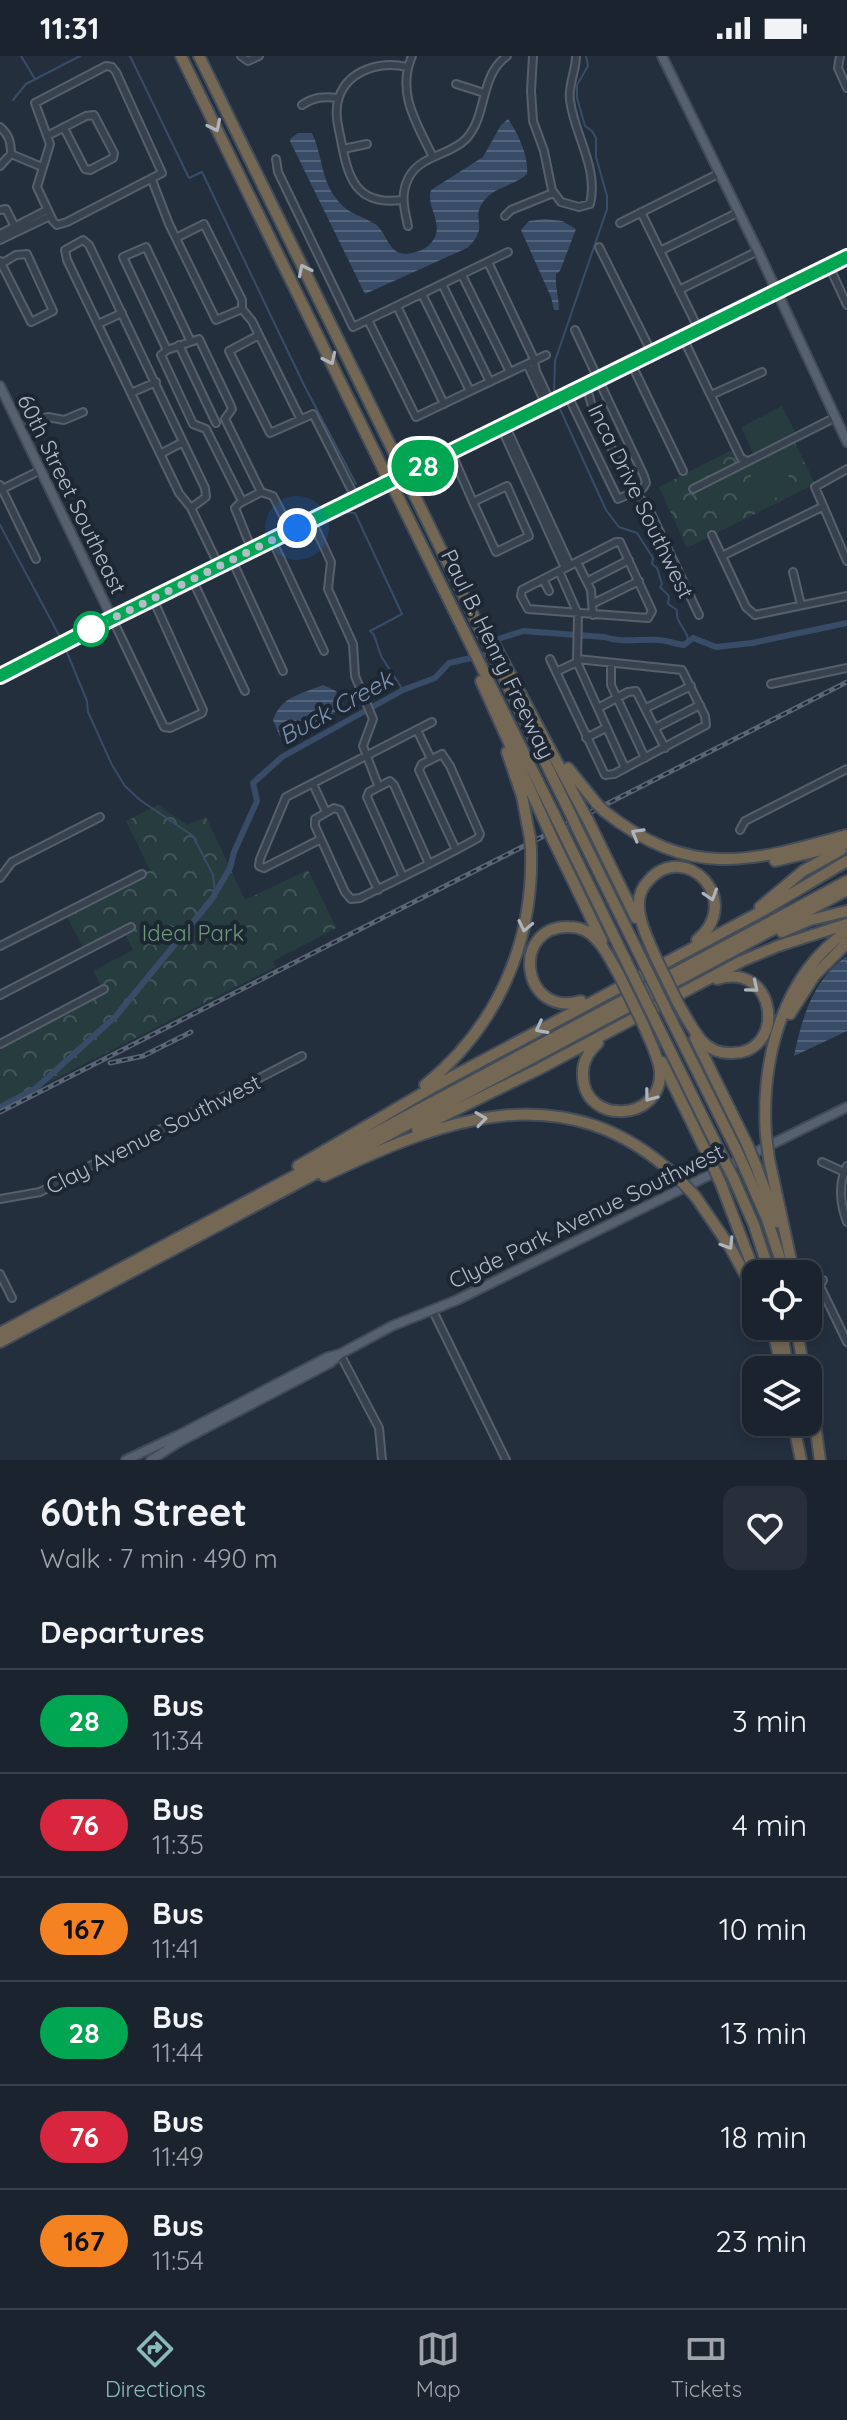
<!DOCTYPE html>
<meta charset="utf-8">
<style>
body{margin:0;font-family:Quicksand,sans-serif;background:#282f3a;color:#f1f3f6;height:100vh;display:flex;flex-direction:column;font-size:30px;white-space:nowrap}
*{box-sizing:border-box;margin:0}
p{font-size:26px;color:#a0a4aa}
.icon{flex:none;width:44px;height:44px;fill:none;stroke:currentColor;stroke-width:2;stroke-linecap:round;stroke-linejoin:round}
.map{position:relative;height:1404px;overflow:hidden}
.details{display:flex;flex-direction:column;background:#1b232e;flex:1}
.details>*{flex:none}
.badge{padding:0 16px;border-radius:26px;font-size:28px;line-height:52px}
.buttons{position:absolute;left:742px;top:1204px;display:grid;gap:16px}
.buttons a{display:grid;place-items:center;width:80px;height:80px;border-radius:16px;background:#1b232e;box-shadow:0 4px 12px #0003,0 0 0 2px #39404a;font-size:40px}
.you{position:absolute;width:40px;height:40px;margin:-20px;border:6px solid #fff;border-radius:50%;background:#1a73e8;box-shadow:0 0 0 12px #1a73e833}
.map>.badge{position:absolute;translate:-50% -50%;box-shadow:0 0 0 4px #fff}
h2{padding:0 40px;font-size:30px;line-height:72px}
.round{display:grid;place-items:center;flex:none;width:84px;height:84px;border-radius:16px;background:#282f3a}
.headline{display:flex;align-items:center;justify-content:space-between;height:136px;padding:0 40px}
h1{font-size:38px;font-weight:800;line-height:60px}
ul{padding:0;list-style:none}
li{display:flex;align-items:center;gap:24px;height:104px;padding:0 40px;border-top:2px solid #39404a}
li div{flex:1}
li b{display:block;font-size:30px}
li em{font-style:normal}
li .badge{min-width:88px;font-weight:700;text-align:center}
.status{display:flex;justify-content:space-between;align-items:center;height:56px;padding:0 40px;background:#1b232e;direction:ltr}
.status svg{height:22px;fill:currentColor}
.dock{display:flex;justify-content:space-around;align-items:center;height:112px;border-top:2px solid #39404a;background:#1b232e;font-size:22px;color:#a0a4aa}
.dock a{display:grid;justify-items:center;gap:4px}
.dock .selected{color:#8bbbb9}
.map>svg:first-child{display:block}
</style>
<div class="status"><b>11:31</b><svg viewBox="0 0 49 12"><path d="M0 12V9h3v3zM5 12V6h3v6zM10 12V3h3v9zM15 12V0h3v12zM26 1h20v11H26zM47 4h2v5h-2z"/></svg></div>
<div class="map">
<svg width="847" height="1404" viewBox="0 0 847 1404">
<defs>
<pattern id="park-crowns" width="20" height="18" patternUnits="userSpaceOnUse" patternTransform="scale(2)"><rect width="20" height="18" fill="#263c3f"/><path d="M2 6a3 3 0 1 1 6 0M12 15a3 3 0 1 1 6 0" fill="none" stroke="#435659"/></pattern>
<pattern id="water-rules" width="6" height="5" patternUnits="userSpaceOnUse" patternTransform="scale(2)"><rect width="6" height="5" fill="#394c67"/><path d="M0 2.5h6" fill="none" stroke="#53647b"/></pattern>
</defs>
<rect width="100%" height="100%" fill="#242f3e"/>
<path fill="url(#park-crowns)" d="M794 385 815 428 687 492 659 431 732 394 741 411Z
M158 749 187 769 206 761 245 844 308 814 336 872 273 905 275 911 0 1051V990L104 935 93 915 133 894 123 874 84 894 65 857 150 814 126 765Z"/>
<path fill="#263c3f" d="M782 350 795 376 753 397 741 371Z
M777 396 793 429 790 435 757 450C745 420 749 410 777 396Z"/>
<path fill="url(#water-rules)" d="M508 63C518 77 529 101 527 118 514 130 493 131 483 146 470 164 491 170 467 192L365 238 290 85 291 82 298 77H312C322 98 321 122 335 141 348 159 359 158 375 168 389 177 387 205 416 196 424 194 431 189 435 181 442 165 426 150 431 134L483 101 501 69Z
M545 163 562 165 576 173 560 215 556 218C555 231 559 241 559 254H554L551 241 521 174 529 165Z
M323 629 336 635 343 648 328 663 280 681 273 664C281 640 302 638 323 629Z
M847 900V975L794 1000C802 962 813 923 847 900Z"/>
<g fill="none" stroke-linecap="round" stroke-linejoin="round">
<path stroke="#394c67" stroke-width="2" d="M21 0 35 23
M130 0 189 122 202 116 304 329 356 428
M13 44 26 28 80 0
M554 337 555 305 607 153V140L596 101V82L592 75 585 70 577 42V29L588 10 586 0
M560 353 606 454 619 471 637 477 653 502 652 508 657 512 662 528 660 531 669 540 668 548 677 554C675 567 688 574 688 584
M338 443 348 436
M345 456 355 457 402 558 370 575 374 579 381 600 403 634
M0 469 60 581
M66 594 87 645 88 656 112 709 125 730 140 744 193 780 213 819 215 836"/>
<path stroke="#394c67" stroke-width="6" d="M0 1051 35 1033 116 960 212 843 230 812 234 796 257 745 253 727 282 701 403 634 435 622 449 607 484 599 498 583 523 575 604 581C622 587 639 583 658 584 666 584 675 588 684 589L693 582 716 591 752 587 847 567"/>
<defs>
<path id="minor" d="M241 0 248 5 259 0
M412 0C396 37 417 68 433 101
M533 0 531 35 533 65 544 95 552 134 561 146 579 151 590 148C599 112 574 78 570 44 568 29 576 15 576 0
M840 0 838 12 847 32
M106 10 112 11 116 16 162 117 67 166 57 169 53 165 37 131 50 88 35 47Z
M456 28 484 37
M302 49C314 41 324 40 338 42
M0 71C9 79 11 86 11 98L0 110
M49 79 86 60 94 59 114 97 113 102 90 114 85 113 64 72
M343 93 367 88
M11 98 42 111
M276 103 278 116 353 271 508 196
M152 124 169 168 216 264 242 253
M402 144C356 150 348 122 341 84 338 70 334 55 339 41 349 13 382 5 407 11
M0 154 6 153 16 173
M641 156 699 274
M505 160 511 154 553 137
M620 167 720 117
M408 170C404 152 400 138 409 121 421 99 449 100 466 83 488 59 479 20 507 0
M0 178 47 154
M176 182 204 168 242 244V253L252 265 300 362
M0 184 50 160
M599 191 652 297
M660 195 739 156
M0 205 31 266 53 255 27 198 16 199 1 208
M488 206 533 301 536 315 551 347
M829 210 847 249
M462 219 510 316
M442 228 490 326
M679 234 758 195
M422 238 470 335
M397 250 444 348
M368 264 416 361 546 299
M98 268 122 257
M259 279 229 295 270 377 313 358 356 443
M683 282 741 402 747 405
M179 289 216 367
M167 294 123 201 146 191 190 284
M167 294 161 299 193 368 206 373 242 445
M167 294 199 283 230 348 232 353 225 363
M631 307 683 415
M527 308 546 349
M586 329 593 354 632 434 648 451 699 559
M131 337 156 326
M567 338 618 443 643 432 646 427 644 420 575 274
M711 339 762 316
M225 363 261 436
M505 369 570 509
M501 371 565 512
M22 375 41 363 48 361 64 364 83 356
M451 396 473 446
M160 398 183 386
M847 413 815 431 847 505
M0 429 36 503
M507 430 529 480 496 496 473 446Z
M693 433 836 361
M0 434 41 414
M261 436 273 440 291 475
M191 452 206 441 205 432 89 189 83 184 65 194 67 204 179 437 191 452 219 510
M312 465 331 506 328 533 353 588 355 620 373 663 363 690 378 729
M712 479 746 551 755 559 847 540
M272 484 324 595
M616 486H620L652 555 648 562 528 553 521 540 522 534Z
M252 494 235 452 240 447 261 436
M722 500 822 451
M232 504 283 615
M577 506 591 534 593 559
M559 515 578 558 577 606 625 712
M793 516 801 549
M192 523 245 635
M543 523 549 535
M588 525 629 504
M594 547 639 525
M112 562 164 671 170 672 202 657 203 654 153 543
M550 603 605 719 614 718 706 669 705 660 682 614 577 603
M611 607V629L645 702
M556 616 577 606
M771 628 847 612
M598 652 628 636 636 635 665 692
M646 652 691 630
M655 672 700 649
M417 674 431 703
M586 682 606 672
M313 728 326 756
M740 774 745 765 847 713
M321 783 264 812 259 810 260 803 286 741 432 666
M403 821 367 741 369 736 390 725 394 729 429 808
M0 822 12 806 100 761
M378 834 340 754 334 752 315 763V770L345 836 351 843 360 842C400 822 439 804 478 782L480 778 450 710 442 698 422 708 419 714 456 794
M0 890 142 818
M0 939 131 871
M0 988 104 933
M822 1106 844 1116
M847 1110C838 1127 840 1148 847 1166
M0 1143 40 1136 302 1000
M0 1218 12 1242
M823 1224 820 1230 847 1286
M433 1255 506 1404
M340 1298 379 1372 382 1404"/>
<path id="major" d="M662 0 758 195 847 386
M0 330 112 562
M0 620 112 562 847 201
M126 1404 179 1379 328 1301 340 1298 392 1270 457 1244 847 1051
M151 1404 179 1386 330 1307 340 1298"/>
<path id="highway" d="M181 0 385 417
M199 0 400 409
M409 428 572 761
M395 435 559 768
M492 584 583 755
M481 625 548 773
M507 696 522 740 530 782
M568 712 597 748
M604 755C691 824 750 806 847 779
M588 764 636 862
M576 770 643 906
M563 776 630 913
M552 782 602 885
M775 805 847 788
M760 851 803 815 841 794
M782 876 810 864 847 855
M655 900C649 885 640 869 639 852 638 842 641 832 649 824 685 784 745 844 697 884
M581 945C521 963 510 869 569 871 579 871 589 875 596 883 606 893 612 907 619 919
M679 949C686 961 693 975 702 985 709 993 720 997 730 997 788 999 777 904 717 923
M667 955 736 1093
M790 958 815 919 847 887
M654 962 722 1100
M695 982 747 1088
M598 987C588 996 582 1006 583 1019 583 1070 663 1066 660 1015 658 999 649 983 643 968
M662 1006 711 1106
M425 1029C498 970 534 886 531 793
M417 1073 539 1013 742 905 778 890 847 868
M766 1079C761 1003 782 920 847 875
M769 1103 794 1218
M298 1110 435 1030 766 853 847 805
M756 1110 777 1166
M746 1115 767 1163 785 1218
M324 1120C446 1062 566 1016 678 1122
M733 1121 754 1169 770 1218
M721 1128 756 1220
M695 1140 730 1191 756 1239
M772 1270 782 1314
M781 1270 787 1307
M796 1270 804 1314
M0 1277 847 825
M0 1286 847 834
M808 1318 820 1404
M793 1366 801 1404"/>
</defs>
<use href="#minor" stroke="#565f6c" stroke-width="10"/>
<use href="#major" stroke="#414a57" stroke-width="12"/>
<use href="#highway" stroke="#434c59" stroke-width="14"/>
<use href="#minor" stroke="#38414e" stroke-width="6"/>
<use href="#major" stroke="#56606e" stroke-width="8"/>
<use href="#highway" stroke="#746855" stroke-width="10"/>
<defs>
<path id="rail" d="M110 1007 143 1000 191 976
M0 1056 847 626"/>
</defs>
<use href="#rail" stroke="#5a6575" stroke-width="5"/>
<use href="#rail" stroke="#1d2633" stroke-width="2" stroke-dasharray="6" stroke-linecap="butt"/>
<defs>
<path id="highway-bridge" d="M400 409 409 428
M385 417 395 435
M597 748 604 755
M583 755 588 764
M572 761 576 770
M559 768 563 776
M548 773 552 782
M530 782 531 793
M655 900 679 949
M643 906 667 955
M630 913 654 962
M619 919 643 968
M766 1079 769 1103
M747 1088 756 1110
M736 1093 746 1115
M722 1100 733 1121
M711 1106 721 1128
M678 1122 695 1140"/>
</defs>
<use href="#highway-bridge" stroke="#434c59" stroke-width="14" stroke-linecap="butt"/>
<use href="#highway-bridge" stroke="#746855" stroke-width="10"/>
</g>
<defs><path id="oneway-chevron" d="M-2-3.5L2.5 0L-2 3.5" fill="none" stroke-width="1.6" stroke-linecap="round" stroke-linejoin="round" transform="scale(2)"/></defs>
<g stroke="#aeb4bd">
<use href="#oneway-chevron" transform="translate(215 70) rotate(64)"/>
<use href="#oneway-chevron" transform="translate(304 214) rotate(-116)"/>
<use href="#oneway-chevron" transform="translate(330 303) rotate(64)"/>
<use href="#oneway-chevron" transform="translate(637 778) rotate(-150)"/>
<use href="#oneway-chevron" transform="translate(711 839) rotate(72)"/>
<use href="#oneway-chevron" transform="translate(525 870) rotate(102)"/>
<use href="#oneway-chevron" transform="translate(753 931) rotate(40)"/>
<use href="#oneway-chevron" transform="translate(541 972) rotate(152)"/>
<use href="#oneway-chevron" transform="translate(650 1040) rotate(127)"/>
<use href="#oneway-chevron" transform="translate(481 1063) rotate(-8)"/>
<use href="#oneway-chevron" transform="translate(728 1188) rotate(58)"/>
</g>
<g fill="none" stroke-linecap="round" stroke-linejoin="round">
<defs>
<path id="line" d="M0 620 107 565 847 201"/>
</defs>
<use href="#line" stroke="#fff" stroke-width="18"/>
<use href="#line" stroke="#00a651" stroke-width="12"/>
<path stroke="#b4bcc9" stroke-width="8" stroke-dasharray="0 14.4" d="M91 573 297 472"/>
</g>
<circle fill="#fff" stroke="#00a651" stroke-width="4" cx="91" cy="573" r="16"/>
<g text-anchor="middle" stroke-width="8" stroke-linejoin="round" paint-order="stroke">
<g font-size="22" fill="#b4bcc9" stroke="#1d2633">
<text transform="translate(72 438) rotate(64)" y="8">60th Street Southeast</text>
<text transform="translate(641 445) rotate(64)" y="8">Inca Drive Southwest</text>
<text transform="translate(498 598) rotate(64)" y="8">Paul B. Henry Freeway</text>
<text transform="translate(153 1078) rotate(-27)" y="8">Clay Avenue Southwest</text>
<text transform="translate(586 1160) rotate(-26)" y="8">Clyde Park Avenue Southwest</text>
</g>
<g font-size="22" fill="#6b9a76" stroke="#1d2633">
<text x="193" y="885">Ideal Park</text>
</g>
<g font-size="24" font-style="italic" fill="#7c92b1" stroke="#1d2633">
<text transform="translate(336 652) rotate(-29)" y="8">Buck Creek</text>
</g>
</g>
</svg>
<div class="buttons">
<a><svg class="icon" aria-label="locate" viewBox="0 0 24 24"><circle cx="12" cy="12" r="6"/><path d="M12 2v4M12 18v4M2 12h4M18 12h4"/></svg></a>
<a><svg class="icon" aria-label="layers" viewBox="0 0 24 24"><path d="M12 4l9 5-9 5-9-5zM3 14l9 5 9-5"/></svg></a>
</div>
<div class="you" style="left:297px;top:472px"></div>
<b class="badge" style="left:423px;top:410px;background:#00a651;color:#fff">28</b>
</div>
<section class="details">
<div class="headline"><div><h1>60th Street</h1><p>Walk · 7 min · 490 m</p></div><a class="round"><svg class="icon" aria-label="heart" viewBox="0 0 24 24"><path d="M12 20l-8-8c-3-5 5-10 8-4 3-6 11-1 8 4z"/></svg></a></div>
<h2>Departures</h2>
<ul>
<li><span class="badge" style="background:#00a651;color:#fff">28</span><div><b>Bus</b><p>11:34</p></div><em>3 min</em></li>
<li><span class="badge" style="background:#d7263d;color:#fff">76</span><div><b>Bus</b><p>11:35</p></div><em>4 min</em></li>
<li><span class="badge" style="background:#f58220;color:#111">167</span><div><b>Bus</b><p>11:41</p></div><em>10 min</em></li>
<li><span class="badge" style="background:#00a651;color:#fff">28</span><div><b>Bus</b><p>11:44</p></div><em>13 min</em></li>
<li><span class="badge" style="background:#d7263d;color:#fff">76</span><div><b>Bus</b><p>11:49</p></div><em>18 min</em></li>
<li><span class="badge" style="background:#f58220;color:#111">167</span><div><b>Bus</b><p>11:54</p></div><em>23 min</em></li>
</ul>
</section>
<nav class="dock">
<a class="selected"><svg class="icon" aria-label="directions" viewBox="0 0 24 24"><path d="M12 3l9 9-9 9-9-9zM9 14v-3h6M13 9l2 2-2 2"/></svg>Directions</a>
<a><svg class="icon" aria-label="map" viewBox="0 0 24 24"><path d="M3 6l6-2 6 2 6-2v14l-6 2-6-2-6 2zM9 4v14M15 6v14"/></svg>Map</a>
<a><svg class="icon" aria-label="tickets" viewBox="0 0 24 24"><path d="M3 7h18v10H3zM15 7v10"/></svg>Tickets</a>
</nav>
